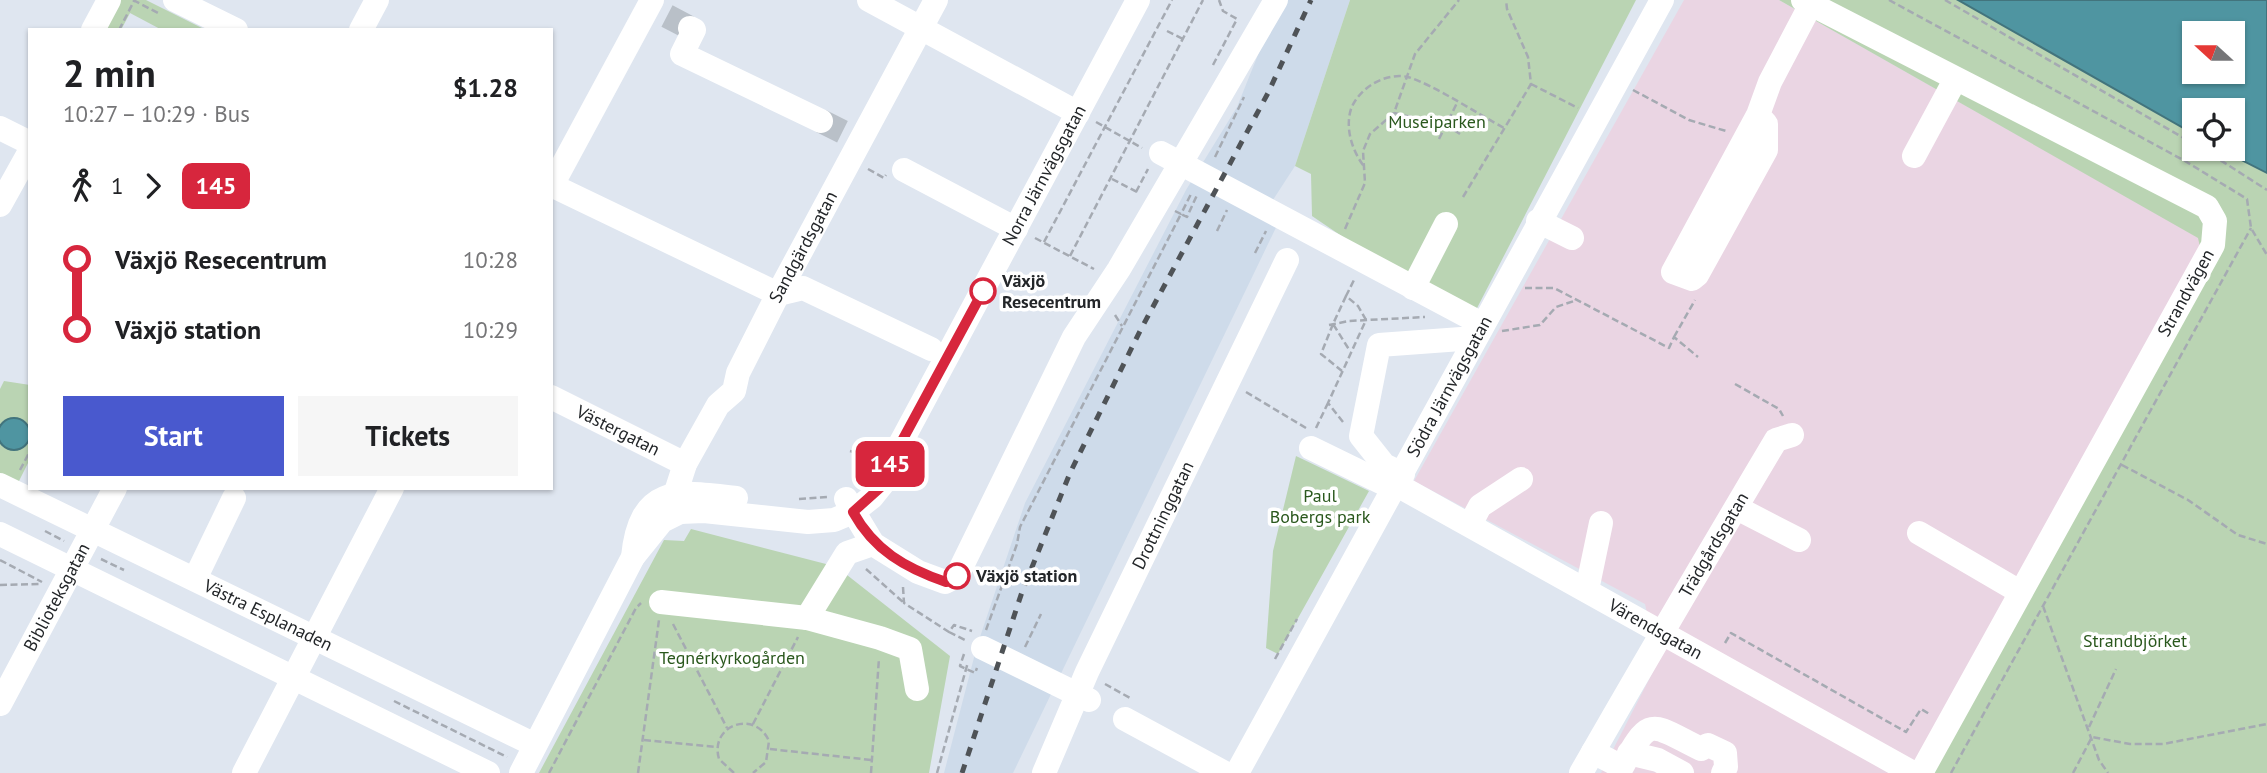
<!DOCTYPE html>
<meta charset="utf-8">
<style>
body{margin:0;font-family:"PT Sans",sans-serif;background:#f6f6f6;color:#202124;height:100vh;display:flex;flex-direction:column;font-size:26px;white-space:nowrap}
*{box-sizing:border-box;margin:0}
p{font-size:23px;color:#757577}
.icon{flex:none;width:38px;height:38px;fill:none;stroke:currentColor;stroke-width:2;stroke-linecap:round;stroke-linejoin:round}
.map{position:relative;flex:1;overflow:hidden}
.side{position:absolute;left:28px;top:28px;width:525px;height:462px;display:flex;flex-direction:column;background:#fff;border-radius:0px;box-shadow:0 2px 5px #0004}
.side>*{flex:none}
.badge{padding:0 14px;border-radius:10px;font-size:24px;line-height:46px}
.needle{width:46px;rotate:291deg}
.fabs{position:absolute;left:2182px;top:21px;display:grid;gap:14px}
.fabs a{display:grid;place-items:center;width:63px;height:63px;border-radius:0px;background:#fff;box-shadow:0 2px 5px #0004;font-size:35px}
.map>.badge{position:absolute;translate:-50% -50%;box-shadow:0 0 0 4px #fff}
.legs{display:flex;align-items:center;gap:10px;height:77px;padding:0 35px;font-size:23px}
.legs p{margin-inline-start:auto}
.headline{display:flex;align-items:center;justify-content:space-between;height:119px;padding:0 35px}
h1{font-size:38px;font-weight:800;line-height:52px}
.button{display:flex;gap:14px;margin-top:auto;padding:14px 35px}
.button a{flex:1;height:80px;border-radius:0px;background:#4959ce;color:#fff;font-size:28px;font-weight:800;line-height:80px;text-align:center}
.button a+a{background:#f6f6f6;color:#202124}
ul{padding:0 35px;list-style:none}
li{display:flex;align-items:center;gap:24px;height:70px;font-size:26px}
li i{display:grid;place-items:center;width:10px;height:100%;margin:0 9px;background:currentColor}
li i::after{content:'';width:18px;height:18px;margin:-9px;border:5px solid;border-radius:50%;background:#fff}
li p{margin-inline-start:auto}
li:first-child i{background:linear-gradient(#0000 50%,currentColor 0)}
li:last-child i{background:linear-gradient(currentColor 50%,#0000 0)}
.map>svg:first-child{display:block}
</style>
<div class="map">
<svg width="2267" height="773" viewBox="0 0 2267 773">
<rect width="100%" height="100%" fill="#dfe6f0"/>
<path fill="#cedbea" d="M1284 0H1350L1295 166 1269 206 1283 213 1013 773H944L977 646 1025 503 1186 190 1237 107 1274 15Z"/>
<path fill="#ead5e3" d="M1684 0H1779L2199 238 2202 256 1910 773H1601L1658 662 1645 604 1414 481Z"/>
<path fill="#bad4b3" d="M121 0H146L206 30H162L130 13 121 30H106Z
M1350 0H1636L1476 310 1374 258 1312 216 1311 174 1295 166Z
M1779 0H1958L2194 134V149H2220L2267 173V773H1914L2202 256 2198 238Z
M4 381 30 385V459L17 485 0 477V389Z
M1296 456 1369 491 1278 654 1266 648 1273 551Z
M691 529 826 564 847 575 950 656 929 773H539L664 540 684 541Z"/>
<path fill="#4f95a1" stroke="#42747d" stroke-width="2" fill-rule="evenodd" d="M1958 0H2267V173L2220 149H2233V110H2194V134ZM2194 33H2233V72H2194Z
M-2 434a16 16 0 1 1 32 0a16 16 0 1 1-32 0Z"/>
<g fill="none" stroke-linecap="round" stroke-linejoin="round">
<path stroke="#b9c0c8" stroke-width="24" stroke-dasharray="24 12" stroke-linecap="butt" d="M667 16 690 28
M821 121 847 134"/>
<path stroke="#a5aab2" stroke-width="2.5" stroke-dasharray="7 3.5" stroke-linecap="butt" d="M133 0 158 13
M1889 0 2185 161 2247 199 2251 228 2267 255
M1945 0 2194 144
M119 30 134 1
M1167 31 1183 39
M1213 65 1237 19 1223 11 1219 0
M1531 84 1578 108
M1633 90 1689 120 1726 131
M1394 113 1446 125 1460 134
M1096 122 1142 148
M1439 139 1457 103
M2203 149 2267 190
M1215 157 1244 97
M1363 165C1352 150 1345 128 1351 109 1359 88 1385 72 1408 77 1432 84 1480 115 1504 128
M868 169 884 178 886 175
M1112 179 1137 192
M1136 192 1148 169
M1463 197 1531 84 1528 57 1507 9 1506 0
M1175 211 1181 214 1192 192
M1345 229 1365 183 1363 151 1370 134 1394 113 1415 54 1459 0
M1217 231 1227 210
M1035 238 1094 269
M1044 242 1172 0
M1255 253 1266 231
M1070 256 1203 0
M1525 288H1554L1669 348 1674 337 1698 357
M1346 296 1333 324 1350 351
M1115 315 1122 326
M1333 324 1321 354 1342 371
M1329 325 1349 321 1425 317
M1502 331 1540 325 1556 307 1577 300
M1674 337 1695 300
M1735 384 1779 409 1783 416
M1246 392 1306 428
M1343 422 1328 403 1366 320 1358 306 1346 296 1354 280
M1316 428 1328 403
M850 451 871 457
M2122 465 2188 500 2238 535 2267 544
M20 470 30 451
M799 499 827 497
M45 531 64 541
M101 559 124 570
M0 560 42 582
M866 569 904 603
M0 585 42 584
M903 587 904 603 949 632 954 625 972 631
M2043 606 2099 760 2108 773
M673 624 727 728
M986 630 1017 544 1020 527 1181 214 1187 217 1197 195
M949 632 965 640
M1725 643 1731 633 1906 732 1921 709 1931 715
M1025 647 1041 614
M964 654 960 666 975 673 977 668
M1275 659 1297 619
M1105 684 1130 698
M394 701 507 757
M753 724 798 637
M2089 727 2116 669
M644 740 717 747
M770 749 871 760
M549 773 636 608 641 603
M638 773 659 620
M734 773 719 759C709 725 755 709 769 741L766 762 753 773
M871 773 879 658
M937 773 968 662
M1951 773 2251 228
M2073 773 2092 737 2130 744H2163L2267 724"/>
<g stroke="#fff" stroke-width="24">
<path d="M175 0 236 30"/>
<path d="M869 0 1078 113"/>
<path d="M1803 0 2207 207 2215 221 2213 245 1921 773"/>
<path d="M690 28 694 30 682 54 821 121"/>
<path d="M93 30 109 0"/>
<path d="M361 30 377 0"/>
<path d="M1758 115 1766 124V150L1697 275 1692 279 1673 272 1758 115 1770 82 1811 4"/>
<path d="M0 128 30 143"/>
<path d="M1161 153 1482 324"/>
<path d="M1914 156 1955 80"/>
<path d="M904 170 1016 229"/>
<path d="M551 185 778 294"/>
<path d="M551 187 652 0"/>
<path d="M0 205 30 151"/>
<path d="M1538 221 1572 238"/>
<path d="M1413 288 1446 224"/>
<path d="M778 294 803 288 931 349"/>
<path id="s1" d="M551 397 685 464"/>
<path d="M1311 448 1395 489"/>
<path d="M1403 474 1384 465 1361 436 1379 345 1475 338"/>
<path id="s2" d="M0 485 535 745"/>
<path id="s3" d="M1397 485 1913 773"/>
<path d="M846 499 873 544 918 572 945 582 957 576 1074 337 1119 269 1276 0"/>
<path d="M1737 508 1799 540"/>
<path id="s4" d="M680 512 676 492 685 464 718 405 734 391 738 373 778 294 936 0"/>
<path d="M1470 525 1480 506 1521 479"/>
<path d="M1919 533 2020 592"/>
<path d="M0 534 488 773"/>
<path id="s5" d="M633 557 662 521 680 512 704 511 808 522 834 520 853 512 872 497 888 477 890 463 1138 0"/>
<path d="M195 579 234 498"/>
<path d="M1587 590 1601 523"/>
<path d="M661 602 807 618 847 553 873 544"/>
<path d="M807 618 880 638 910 649 917 689"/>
<path d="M983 648 1089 700"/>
<path id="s6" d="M0 704 115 488"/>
<path d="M1125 719 1225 773"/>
<path d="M1593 752 1622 767C1651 714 1650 724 1701 749L1708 745 1725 753 1726 767 1723 773"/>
<path d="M1629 753 1658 760 1682 773"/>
<path d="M244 773 392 488"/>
<path d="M521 773 633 557C640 484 679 491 736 498"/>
<path id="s7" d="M1044 773 1087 672 1287 260"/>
<path id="s8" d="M1237 773C1381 516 1518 257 1662 0"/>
<path id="s9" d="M1581 773C1645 661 1710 551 1776 440L1792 435"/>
</g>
<path stroke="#4f5357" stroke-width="5" stroke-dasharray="9 9" stroke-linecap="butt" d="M962 773 1022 592 1070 473 1141 329 1268 93 1311 0"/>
</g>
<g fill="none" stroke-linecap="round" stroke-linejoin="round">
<defs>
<path id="line-1" d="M957 576 946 582C905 568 874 550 853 512L882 486 890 463 983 291"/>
</defs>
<use href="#line-1" stroke="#fff" stroke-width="16"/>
<use href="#line-1" stroke="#d7263d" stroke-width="10"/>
</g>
<g fill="#fff" stroke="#d7263d" stroke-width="3.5">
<circle cx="983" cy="291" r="12"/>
<circle cx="957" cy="576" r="12"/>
</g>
<g text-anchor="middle" stroke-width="7" stroke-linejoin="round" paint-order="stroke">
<g font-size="18" fill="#2a581d" stroke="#fff">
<text x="1437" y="128">Museiparken</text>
<text x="1320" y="502">Paul<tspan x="1320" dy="21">Bobergs park</tspan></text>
<text x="2135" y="647">Strandbjörket</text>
<text x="732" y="664">Tegnérkyrkogården</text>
</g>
<g font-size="18" fill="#232629" stroke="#fff">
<text dy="6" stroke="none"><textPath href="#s5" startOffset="632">Norra Järnvägsgatan</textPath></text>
<text dy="6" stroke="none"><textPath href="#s4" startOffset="299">Sandgärdsgatan</textPath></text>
<text transform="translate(2186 293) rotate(-61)" y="6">Strandvägen</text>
<text dy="6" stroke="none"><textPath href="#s8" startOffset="441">Södra Järnvägsgatan</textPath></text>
<text dy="6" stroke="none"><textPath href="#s1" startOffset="75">Västergatan</textPath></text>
<text dy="6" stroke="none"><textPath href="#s7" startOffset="284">Drottninggatan</textPath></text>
<text dy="6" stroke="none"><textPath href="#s9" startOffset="264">Trädgårdsgatan</textPath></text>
<text dy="6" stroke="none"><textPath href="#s6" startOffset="121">Biblioteksgatan</textPath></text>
<text dy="6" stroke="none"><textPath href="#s2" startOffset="298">Västra Esplanaden</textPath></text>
<text dy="6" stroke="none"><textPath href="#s3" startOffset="296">Värendsgatan</textPath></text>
</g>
<g font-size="18" font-weight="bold" fill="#232629" stroke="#fff" text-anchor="start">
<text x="1002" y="287">Växjö<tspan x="1002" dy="21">Resecentrum</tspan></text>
<text x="976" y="582">Växjö station</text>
</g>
</g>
</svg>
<div class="fabs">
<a><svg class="needle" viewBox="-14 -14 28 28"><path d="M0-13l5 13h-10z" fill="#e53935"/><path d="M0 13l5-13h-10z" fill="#757577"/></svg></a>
<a><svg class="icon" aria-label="locate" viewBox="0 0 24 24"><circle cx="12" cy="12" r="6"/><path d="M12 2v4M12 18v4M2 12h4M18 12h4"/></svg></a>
</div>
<b class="badge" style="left:890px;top:464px;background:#d7263d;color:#fff">145</b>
<section class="side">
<div class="headline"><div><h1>2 min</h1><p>10:27 – 10:29 · Bus</p></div><b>$1.28</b></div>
<div class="legs"><svg class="icon" aria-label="walk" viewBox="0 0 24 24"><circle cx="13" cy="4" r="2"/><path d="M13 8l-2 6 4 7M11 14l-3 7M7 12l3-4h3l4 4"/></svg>1<svg class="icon" aria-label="forward" viewBox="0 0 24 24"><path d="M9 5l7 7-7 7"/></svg><b class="badge" style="background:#d7263d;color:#fff">145</b></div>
<ul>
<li><i style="color:#d7263d"></i><b>Växjö Resecentrum</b><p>10:28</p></li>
<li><i style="color:#d7263d"></i><b>Växjö station</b><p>10:29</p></li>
</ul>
<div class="button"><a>Start</a><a>Tickets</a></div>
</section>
</div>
